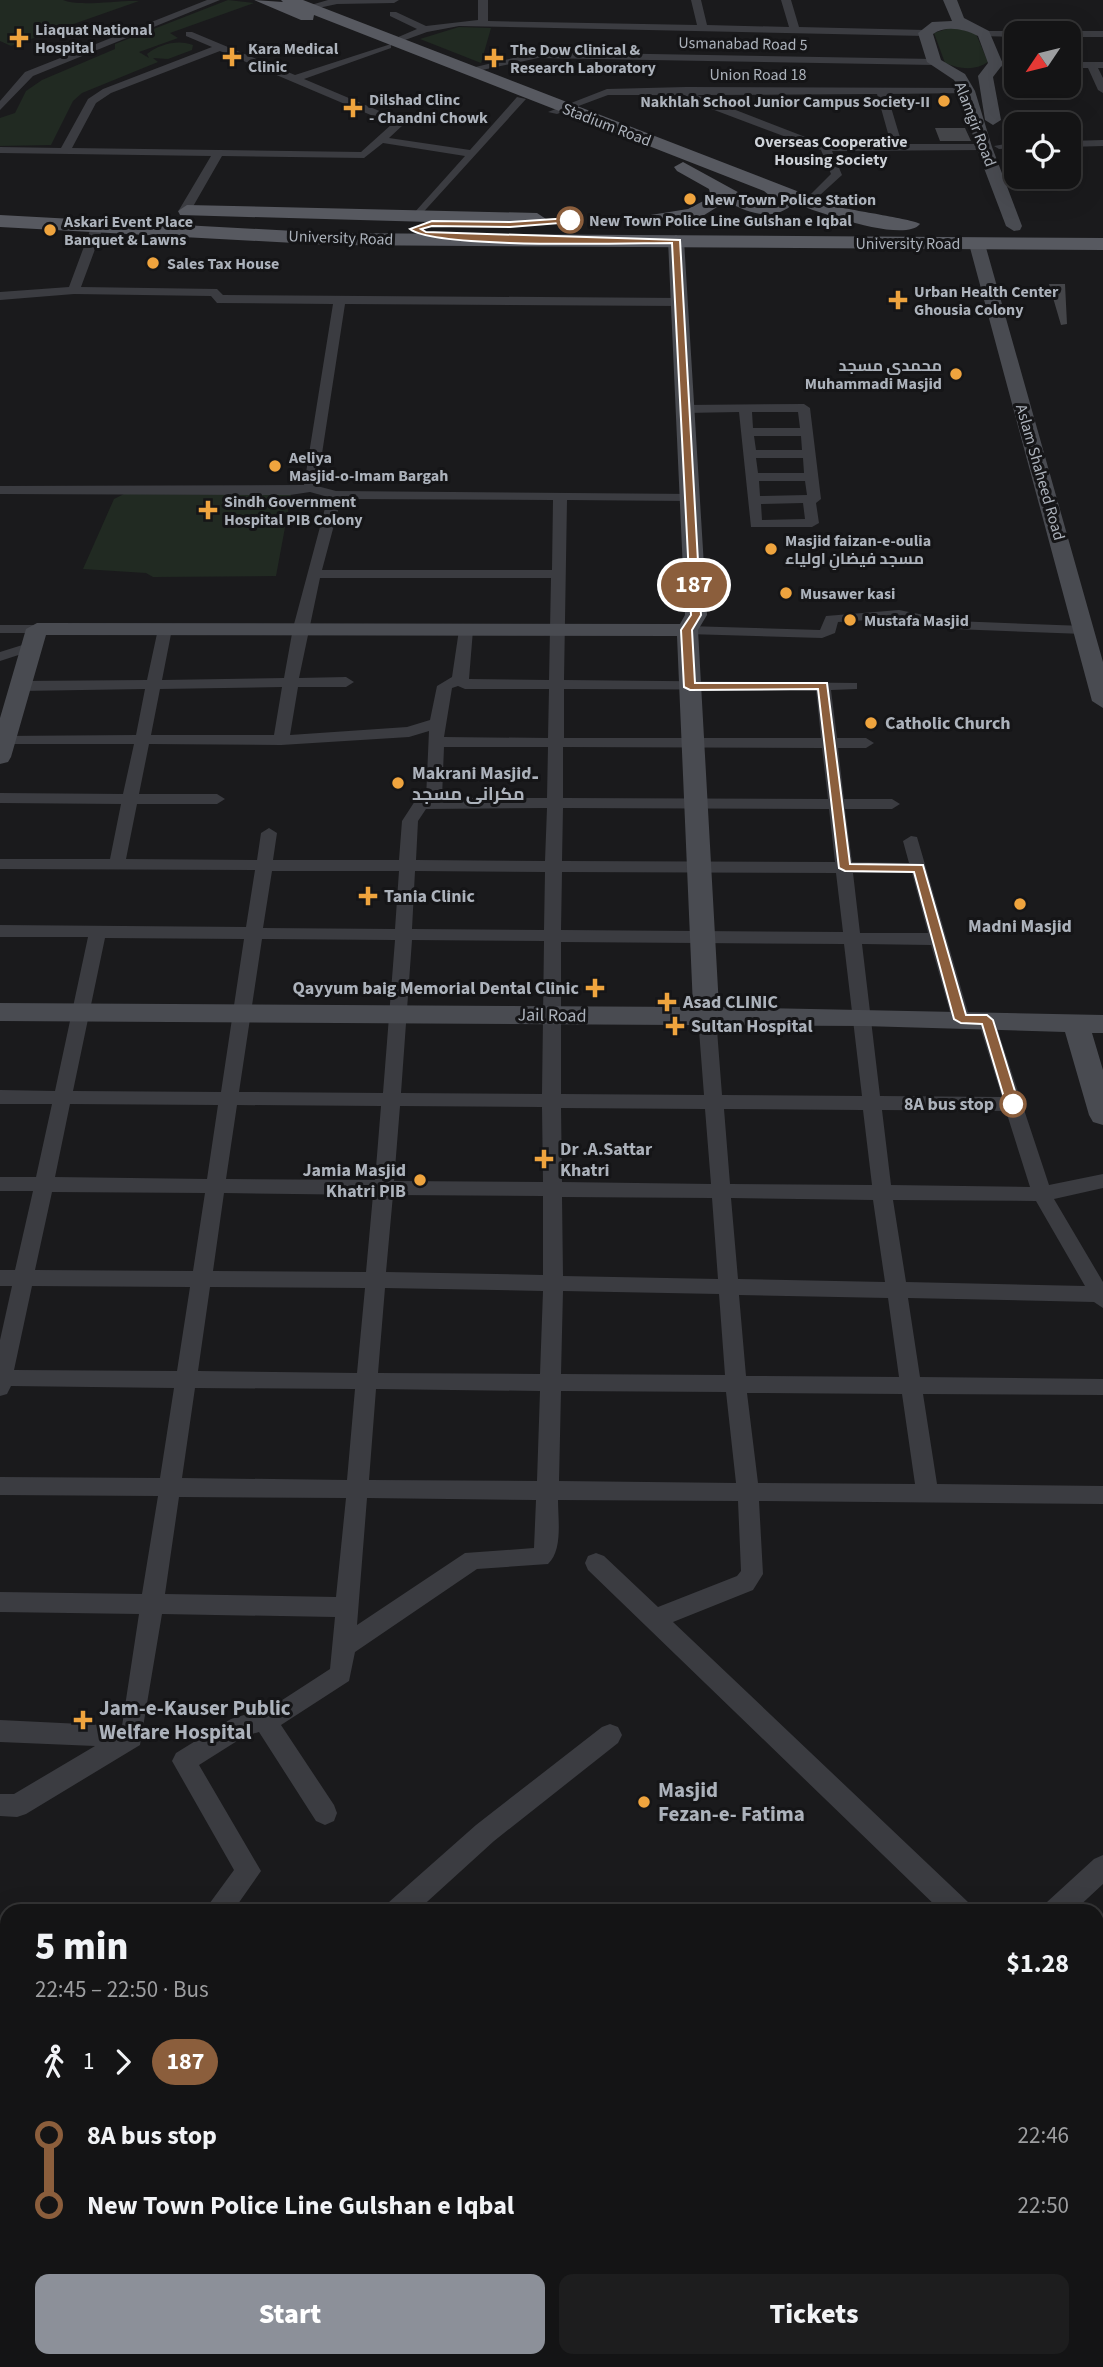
<!DOCTYPE html>
<meta charset="utf-8">
<style>
body{margin:0;font-family:"Source Sans 3",Cairo,sans-serif;background:#1d1d1e;color:#f1f3f6;height:100vh;display:flex;flex-direction:column;font-size:26px;white-space:nowrap}
*{box-sizing:border-box;margin:0}
p{font-size:23px;color:#9d9ea0}
.icon{flex:none;width:38px;height:38px;fill:none;stroke:currentColor;stroke-width:2;stroke-linecap:round;stroke-linejoin:round}
.map{position:relative;flex:1;overflow:hidden}
.side{position:absolute;left:0px;top:1904px;width:1104px;height:464px;display:flex;flex-direction:column;background:#141415;border-radius:21px 21px 0 0;box-shadow:0 7px 28px #0002,0 0 0 2px #333334}
.side>*{flex:none}
.badge{padding:0 14px;border-radius:23px;font-size:24px;line-height:46px}
.needle{width:46px;rotate:235deg}
.fabs{position:absolute;left:1004px;top:21px;display:grid;gap:14px}
.fabs a{display:grid;place-items:center;width:77px;height:77px;border-radius:14px;background:#141415;box-shadow:0 7px 28px #0002,0 0 0 2px #333334;font-size:35px}
.map>.badge{position:absolute;translate:-50% -50%;box-shadow:0 0 0 4px #fff}
.legs{display:flex;align-items:center;gap:10px;height:77px;padding:0 35px;font-size:23px}
.legs p{margin-inline-start:auto}
.summary{display:flex;align-items:center;justify-content:space-between;height:119px;padding:0 35px}
h1{font-size:38px;font-weight:800;line-height:52px}
.primary-button{display:flex;gap:14px;margin-top:auto;padding:14px 35px}
.primary-button a{flex:1;height:80px;border-radius:14px;background:#8c9099;color:#fff;font-size:28px;font-weight:800;line-height:80px;text-align:center}
.primary-button a+a{background:#1d1d1e;color:#f1f3f6}
ul{padding:0 35px;list-style:none}
li{display:flex;align-items:center;gap:24px;height:70px;font-size:26px}
li i{display:grid;place-items:center;width:10px;height:100%;margin:0 9px;background:currentColor}
li i::after{content:'';width:18px;height:18px;margin:-9px;border:5px solid;border-radius:50%;background:#141415}
li p{margin-inline-start:auto}
li:first-child i{background:linear-gradient(#0000 50%,currentColor 0)}
li:last-child i{background:linear-gradient(currentColor 50%,#0000 0)}
.map>svg:first-child{display:block}
</style>
<div class="map">
<svg width="1103" height="2367" viewBox="0 0 1103 2367">
<rect width="100%" height="100%" fill="#1a1a1c"/>
<path fill="#212a22" d="M0 0H63C79 7 117 0 139 1L11 46 0 41Z
M228 0 254 3 170 33 178 38 139 52 149 58 147 54C159 44 179 39 193 45L192 50 168 59 153 58 158 62 82 93 73 101 51 145 0 146V118L15 113 26 91 42 80 115 49V44Z
M459 27 491 28 481 63 420 39Z
M953 27 976 34 988 62C975 71 959 69 945 63L934 33Z
M124 494 291 495 276 576 153 577 146 573 83 569 114 499Z"/>
<path fill="#444549" d="M935 128H965L971 141H940Z
M1049 284H1065L1067 324 1061 325Z"/>
<g fill="none" stroke-linecap="round" stroke-linejoin="round">
<path fill="#3b3c41" fill-rule="evenodd" d="M207 0H220L33 76 0 110V101L25 72Z
M328 0H399L394 3 337 4 309 10 304 7Z
M478 0H488V21L697 25 691 0H701L707 25 789 27 781 0H791L799 27 925 30 930 33 925 36 459 26 427 32 394 44 389 41 417 29 390 16V12H396L426 26 478 20Z
M984 31H1017L1021 33H1017V37L981 36Z
M1069 31H1103V37H1069V33H1065Z
M186 32H192L295 75 391 44V48L304 79 403 121V125L389 138 470 150 517 97 526 99 418 218 412 215 414 213 465 156 383 143 364 158 222 156 191 210 185 213 179 210 211 156 0 153V147L61 148 88 99 103 89 212 47 186 36ZM220 51 392 124 361 152 72 148 96 103 111 93Z
M538 52 934 59 939 62 934 65 538 58 468 73 463 70Z
M996 61H1017V67L992 66 991 64Z
M1069 62H1103V68H1098L1103 78V93L1098 90 1088 68H1069Z
M686 87 968 88 973 91 972 93 887 94 902 144H984L989 147 984 150 832 151 842 175 809 205 805 204V200L831 174 821 150 693 102 685 95H608L557 114 548 112 607 89ZM877 94 891 144 826 145 697 95Z
M1103 140V146L1069 147V141Z
M1017 142V148L999 149 994 146Z
M98 222 104 225 81 287 217 289 223 295 680 298 686 302 680 306 345 304 317 486 336 491 694 494V500L689 501 567 500 564 680 857 683V689L831 690 837 738H866L874 743 866 748H838L844 799H892L900 804 892 809H845L852 862 909 863 903 841 911 836 917 837 970 1019 961 1025 952 1019 931 945 862 944 880 1096 1002 1097 978 1020 981 1016H993L1049 1185 1103 1174V1188L1054 1199 1103 1282V1308L1094 1302 908 1298 920 1377 1103 1379V1395L923 1394 937 1484 1103 1486V1504L759 1501 763 1574 753 1590 673 1622 968 1902 972 1911H941L588 1570 585 1563 588 1556 596 1553 604 1556 658 1607 737 1576 741 1571 738 1501 558 1500C558 1519 563 1550 548 1564L477 1569 355 1652 349 1681 281 1725 334 1805 337 1813 334 1821 325 1825 316 1821 259 1732 245 1736 199 1765 261 1871 233 1911H204L234 1870 172 1761 176 1753 231 1719 273 1706 330 1669 335 1617 162 1614 140 1745 26 1814 17 1817 0 1816V1794H14L95 1746 0 1742V1720L122 1726 139 1614 0 1612V1592L142 1594 158 1496 0 1495V1477L160 1478 174 1388 11 1386 7 1394 0 1396V1340L12 1286H0V1270H15L33 1191H0V1177H36L52 1104H0V1090L55 1091 88 937H0V925L246 927 255 870 0 869V859H110L121 804 0 803V793L123 794 134 744H5L0 742V736L136 735 145 689 20 691 12 686 20 681 147 680 158 629 165 625 172 629 162 680 284 678 293 628 328 497 310 492 290 495 0 494V486L304 485 333 304 217 303 211 296 74 294 0 300V292L69 287 92 225ZM341 499 553 500 552 570H322ZM320 578H551L549 680 469 679 473 630 466 626 459 630 452 677 437 686 430 720 407 727 290 735 298 687H346L354 682 346 677 299 678ZM458 686 465 689H549L548 738 444 737 452 688ZM282 687 274 735H151L160 689ZM564 689 816 690 821 738H564ZM429 731 426 799 415 801 402 821 399 860H273L277 833 269 828 261 833 257 860 126 859 137 804H217L225 799 217 794H139L149 744 281 745 409 737ZM444 747H548L547 798H442ZM563 747 822 748 828 799 563 798ZM547 808 545 861 416 860 418 821 426 809ZM563 808 829 809 835 862 562 861ZM272 871H399L395 929 263 928ZM415 871 545 872 544 930 412 929ZM562 872 836 873 843 932 561 930ZM853 873H912L928 933H860ZM105 938 244 939 221 1092 73 1091ZM262 939 395 940 383 1093 239 1092ZM412 940 544 941 542 1094 401 1093ZM561 942 844 944 862 1096 722 1095 716 1017 707 1011 698 1017 704 1095 561 1094ZM70 1104 218 1105 207 1179 55 1177ZM237 1105 381 1106 375 1180 226 1179ZM400 1106 542 1107 543 1182 394 1181ZM561 1108 705 1109 711 1184 562 1182ZM724 1109 863 1110 872 1185 730 1184ZM882 1110 1006 1111 1030 1187 891 1185ZM52 1192 205 1193 193 1271 35 1270ZM224 1193 373 1195 366 1272 213 1271ZM393 1195 543 1196V1275L386 1272ZM562 1197 712 1198 718 1279 563 1276ZM731 1198 873 1200 885 1282 738 1279ZM893 1200 1036 1201 1085 1286 906 1282ZM32 1286 190 1287 177 1371 14 1370ZM210 1287 365 1288 357 1373 198 1371ZM385 1288 543 1291 540 1374 378 1373ZM563 1291 719 1294 725 1375 561 1374ZM739 1295 888 1298 899 1377 746 1376ZM195 1388 355 1389 347 1480 182 1478ZM376 1389 540 1391 537 1481 369 1480ZM561 1391 726 1392 736 1483 559 1481ZM747 1393 902 1394 915 1484 758 1483ZM179 1497 346 1498 336 1597 165 1594ZM367 1498 536 1500 534 1548 465 1553 357 1625Z
M804 404 810 408 821 499 816 503 819 523 812 527H751L739 412 685 413 679 409 685 405ZM752 412H798L800 428H753ZM754 436H801L802 450H756ZM756 458H803L804 473H758ZM759 481H805L807 495 760 496ZM803 503 805 519 762 520 761 504Z
M899 610 954 621 1084 626 1091 630 1084 634 954 629 899 618 838 622 835 633 822 638 687 634 680 630 687 626 820 630 826 616Z
M0 625H37L44 629 37 633H0Z
M32 642 39 646 37 649 0 661V652Z
M610 1724 618 1727 622 1735 618 1743 494 1841 417 1911H385L389 1902 476 1825 602 1727Z
M1103 1855V1884L1074 1911H1043L1047 1902 1094 1859Z
M1103 2011V2041L1097 2043V2013Z
M1103 2330V2362L1099 2367H1067L1069 2361H1097V2332Z
M554 2361H585L586 2367H553Z
M749 2361H781L779 2367H747Z"/>
<path fill="#494b51" fill-rule="evenodd" d="M943 0H957L964 18 989 31 1003 64 993 77 1001 120 993 125 985 120 978 76 988 63 978 36C964 29 946 25 933 34L941 60 965 74 975 91 992 147 1022 226 1020 230 1014 231 1006 226 976 147 961 91 954 80 927 62 918 33 932 22 952 21Z
M676 235 684 240 707 615 698 630 719 1007 1103 1015V1033H1092L1103 1070V1125L1093 1122 1089 1115 1065 1032 863 1026 0 1021V1003L693 1007 677 636 46 635 11 757 8 762 0 764V718L26 629 37 623 680 624 685 615 668 240Z
M977 239 985 244 1103 662V708L1092 701 969 244Z"/>
<path fill="#575960" fill-rule="evenodd" d="M254 0 283 2 281 0H303L838 207C851 210 917 220 920 224 904 244 815 211 794 203 775 222 748 214 727 201L701 217 645 227 638 225 636 221 638 217 688 209 711 197 709 189 677 171 674 167 683 162 756 202 768 204 775 200 764 191 314 15 313 20H301Z
M187 205 537 213 546 219 537 225 180 215 178 211Z
M0 215 331 233 1103 238V250L331 245 0 227Z"/>
<path fill="#676b72" fill-rule="evenodd" d="M0 1997 7 2000V2052L0 2049Z
M458 2361H522L525 2367H461Z"/>
</g>
<path fill="#8b5e3c" stroke="#fff" stroke-width="2" d="M570 218 573 222 510 227 432 226 421 229 426 232 680 240 701 615 692 630 695 683H827L850 864 923 865 966 1015H987L993 1020 1019 1104 1017 1107H1008L1006 1104 982 1024 961 1023 954 1019 914 872 845 871 839 868 818 689 690 690 684 687 681 630 691 615 672 243C628 243 435 249 410 229L432 221 510 222Z"/>
<g fill="#efa43e" stroke="#151517" stroke-width="2.5">
<path d="M15.5 27.5h7v7h7v7h-7v7h-7v-7h-7v-7h7z"/>
<path d="M228.5 46.5h7v7h7v7h-7v7h-7v-7h-7v-7h7z"/>
<path d="M490.5 47.5h7v7h7v7h-7v7h-7v-7h-7v-7h7z"/>
<circle cx="944" cy="101" r="7"/>
<path d="M349.5 97.5h7v7h7v7h-7v7h-7v-7h-7v-7h7z"/>
<circle cx="690" cy="199" r="7"/>
<circle cx="50" cy="230" r="7"/>
<circle cx="153" cy="263" r="7"/>
<path d="M894.5 289.5h7v7h7v7h-7v7h-7v-7h-7v-7h7z"/>
<circle cx="956" cy="374" r="7"/>
<circle cx="275" cy="466" r="7"/>
<path d="M204.5 499.5h7v7h7v7h-7v7h-7v-7h-7v-7h7z"/>
<circle cx="771" cy="549" r="7"/>
<circle cx="786" cy="593" r="7"/>
<circle cx="850" cy="620" r="7"/>
<circle cx="871" cy="723" r="7"/>
<circle cx="398" cy="783" r="7"/>
<path d="M364.5 885.5h7v7h7v7h-7v7h-7v-7h-7v-7h7z"/>
<circle cx="1020" cy="904" r="7"/>
<path d="M591.5 977.5h7v7h7v7h-7v7h-7v-7h-7v-7h7z"/>
<path d="M663.5 991.5h7v7h7v7h-7v7h-7v-7h-7v-7h7z"/>
<path d="M671.5 1015.5h7v7h7v7h-7v7h-7v-7h-7v-7h7z"/>
<path d="M540.5 1148.5h7v7h7v7h-7v7h-7v-7h-7v-7h7z"/>
<circle cx="420" cy="1180" r="7"/>
<path d="M79.5 1709.5h7v7h7v7h-7v7h-7v-7h-7v-7h7z"/>
<circle cx="644" cy="1802" r="7"/>
</g>
<g fill="#fff" stroke="#8b5e3c" stroke-width="3.5">
<circle cx="570" cy="220" r="12"/>
<circle cx="1013" cy="1104" r="12"/>
</g>
<g text-anchor="middle" stroke-width="6" stroke-linejoin="round" paint-order="stroke">
<g font-size="16" font-weight="bold" fill="#acb2bb" stroke="#151517" text-anchor="start">
<text x="35" y="35">Liaquat National<tspan x="35" dy="18">Hospital</tspan></text>
<text x="248" y="54">Kara Medical<tspan x="248" dy="18">Clinic</tspan></text>
<text x="510" y="55">The Dow Clinical &amp;<tspan x="510" dy="18">Research Laboratory</tspan></text>
<text x="369" y="105">Dilshad Clinc<tspan x="369" dy="18">- Chandni Chowk</tspan></text>
<text x="930" y="107" text-anchor="end">Nakhlah School Junior Campus Society-II</text>
<text x="704" y="205">New Town Police Station</text>
<text x="64" y="227">Askari Event Place<tspan x="64" dy="18">Banquet &amp; Lawns</tspan></text>
<text x="167" y="269">Sales Tax House</text>
<text x="914" y="297">Urban Health Center<tspan x="914" dy="18">Ghousia Colony</tspan></text>
<text x="942" y="371" text-anchor="end">محمدی مسجد<tspan x="942" dy="18">Muhammadi Masjid</tspan></text>
<text x="289" y="463">Aeliya<tspan x="289" dy="18">Masjid-o-Imam Bargah</tspan></text>
<text x="224" y="507">Sindh Government<tspan x="224" dy="18">Hospital PIB Colony</tspan></text>
<text x="785" y="546">Masjid faizan-e-oulia<tspan x="785" dy="18">مسجد فیضانِ اولیاء</tspan></text>
<text x="800" y="599">Musawer kasi</text>
<text x="864" y="626">Mustafa Masjid</text>
</g>
<g font-size="16" fill="#acb2bb" stroke="#151517">
<text transform="translate(743 43) rotate(1)" y="6">Usmanabad Road 5</text>
<text x="758" y="80">Union Road 18</text>
<text transform="translate(607 124) rotate(21)" y="6">Stadium Road</text>
<text transform="translate(976 124) rotate(69)" y="6">Alamgir Road</text>
<text transform="translate(341 237) rotate(2)" y="6">University Road</text>
<text x="908" y="249">University Road</text>
<text transform="translate(1041 472) rotate(74)" y="6">Aslam Shaheed Road</text>
</g>
<g font-size="16" font-weight="bold" fill="#cdd1d7" stroke="#151517">
<text x="831" y="147">Overseas Cooperative<tspan x="831" dy="18">Housing Society</tspan></text>
</g>
<g font-size="16" font-weight="bold" fill="#acb2bb" stroke="#151517" text-anchor="start">
<text x="589" y="226">New Town Police Line Gulshan e Iqbal</text>
</g>
<g font-size="18" font-weight="bold" fill="#acb2bb" stroke="#151517" text-anchor="start">
<text x="885" y="729">Catholic Church</text>
<text x="412" y="779">Makrani Masjid۔<tspan x="412" dy="21">مکرانی مسجد</tspan></text>
<text x="384" y="902">Tania Clinic</text>
<text x="1020" y="932" text-anchor="middle">Madni Masjid</text>
<text x="579" y="994" text-anchor="end">Qayyum baig Memorial Dental Clinic</text>
<text x="683" y="1008">Asad CLINIC</text>
<text x="691" y="1032">Sultan Hospital</text>
<text x="560" y="1155">Dr .A.Sattar<tspan x="560" dy="21">Khatri</tspan></text>
<text x="406" y="1176" text-anchor="end">Jamia Masjid<tspan x="406" dy="21">Khatri PIB</tspan></text>
</g>
<g font-size="18" fill="#acb2bb" stroke="#151517">
<text transform="translate(552 1015) rotate(1)" y="6">Jail Road</text>
</g>
<g font-size="18" font-weight="bold" fill="#acb2bb" stroke="#151517" text-anchor="end">
<text x="994" y="1110">8A bus stop</text>
</g>
<g font-size="21" font-weight="bold" fill="#acb2bb" stroke="#151517" text-anchor="start">
<text x="99" y="1715">Jam-e-Kauser Public<tspan x="99" dy="24">Welfare Hospital</tspan></text>
<text x="658" y="1797">Masjid<tspan x="658" dy="24">Fezan-e- Fatima</tspan></text>
</g>
</g>
</svg>
<div class="fabs">
<a><svg class="needle" viewBox="-14 -14 28 28"><path d="M0-13l5 13h-10z" fill="#e53935"/><path d="M0 13l5-13h-10z" fill="#9d9ea0"/></svg></a>
<a><svg class="icon" aria-label="locate" viewBox="0 0 24 24"><circle cx="12" cy="12" r="6"/><path d="M12 2v4M12 18v4M2 12h4M18 12h4"/></svg></a>
</div>
<b class="badge" style="left:694px;top:585px;background:#8b5e3c;color:#fff">187</b>
<section class="side">
<div class="summary"><div><h1>5 min</h1><p>22:45 – 22:50 · Bus</p></div><b>$1.28</b></div>
<div class="legs"><svg class="icon" aria-label="walk" viewBox="0 0 24 24"><circle cx="13" cy="4" r="2"/><path d="M13 8l-2 6 4 7M11 14l-3 7M7 12l3-4h3l4 4"/></svg>1<svg class="icon" aria-label="forward" viewBox="0 0 24 24"><path d="M9 5l7 7-7 7"/></svg><b class="badge" style="background:#8b5e3c;color:#fff">187</b></div>
<ul>
<li><i style="color:#8b5e3c"></i><b>8A bus stop</b><p>22:46</p></li>
<li><i style="color:#8b5e3c"></i><b>New Town Police Line Gulshan e Iqbal</b><p>22:50</p></li>
</ul>
<div class="primary-button"><a>Start</a><a>Tickets</a></div>
</section>
</div>
